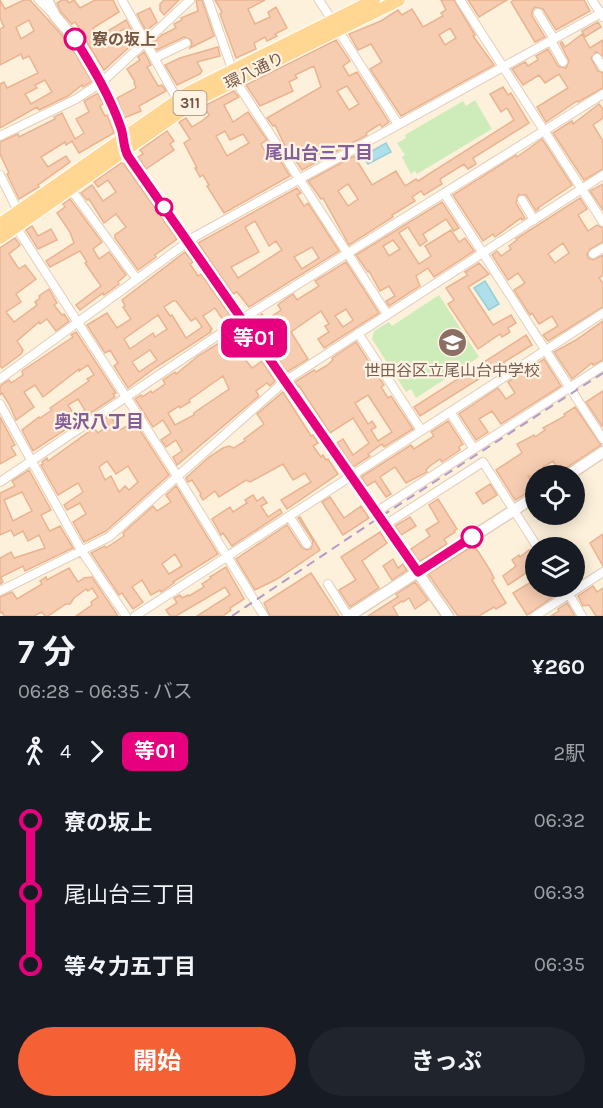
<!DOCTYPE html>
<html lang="ja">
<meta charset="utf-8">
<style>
body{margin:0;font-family:Karla,"Noto Sans JP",sans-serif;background:#20242c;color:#f1f3f6;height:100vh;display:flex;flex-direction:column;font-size:22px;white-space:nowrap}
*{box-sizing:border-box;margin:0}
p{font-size:20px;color:#9ea1a6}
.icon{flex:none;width:33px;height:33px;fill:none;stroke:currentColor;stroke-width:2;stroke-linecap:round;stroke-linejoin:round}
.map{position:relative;height:616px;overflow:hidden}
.drawer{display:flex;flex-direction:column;background:#171b24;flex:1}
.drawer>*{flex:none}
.badge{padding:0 12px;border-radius:9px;font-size:21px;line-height:39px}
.controls{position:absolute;left:525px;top:465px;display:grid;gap:12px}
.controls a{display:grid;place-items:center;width:60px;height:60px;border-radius:50%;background:#171b24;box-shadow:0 3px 15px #0003;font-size:30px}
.map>.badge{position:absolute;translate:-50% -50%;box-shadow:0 0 0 3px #fff}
.legs{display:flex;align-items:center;gap:9px;height:66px;padding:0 18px;font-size:20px}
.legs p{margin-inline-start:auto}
.summary{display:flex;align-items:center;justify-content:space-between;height:102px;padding:0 18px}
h1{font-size:33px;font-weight:700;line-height:45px}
.cta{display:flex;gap:12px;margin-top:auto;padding:12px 18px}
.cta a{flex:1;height:69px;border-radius:36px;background:#f56034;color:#fff;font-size:24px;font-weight:700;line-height:69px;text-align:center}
.cta a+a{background:#20242c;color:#f1f3f6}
ul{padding:0 18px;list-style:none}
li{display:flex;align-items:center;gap:21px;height:72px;font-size:22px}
li i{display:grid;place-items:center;width:9px;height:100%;margin:0 8px;background:currentColor}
li i::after{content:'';width:15px;height:15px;margin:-8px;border:4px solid;border-radius:50%;background:#171b24}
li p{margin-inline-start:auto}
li:first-child i{background:linear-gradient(#0000 50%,currentColor 0)}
li:last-child i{background:linear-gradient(currentColor 50%,#0000 0)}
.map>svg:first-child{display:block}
</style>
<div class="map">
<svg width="603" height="616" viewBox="0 0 603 616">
<rect width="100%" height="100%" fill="#fef1db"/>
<path fill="#ceecba" d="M475 100 492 129 417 174 415 171 411 174 402 157 405 155 397 143 406 138 405 135 463 101 466 106Z
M439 295 479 357 416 398 411 389 406 392 372 339 374 331 389 322 392 326Z"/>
<path fill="#afe0e9" stroke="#94d0db" stroke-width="1.5" d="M386 143 391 152 368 164 363 156Z
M485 281 499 304 489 310 474 288Z"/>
<path fill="#f6cdb1" stroke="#eab390" stroke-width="1.5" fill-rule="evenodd" d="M0 0 5 9 24 0H30L69 43 92 81 83 87 82 85 68 96 39 110 37 107 0 128V84L4 82 7 88 38 73 29 56 23 59 21 54 0 65V29L4 27 0 18ZM29 20 34 31 21 39 16 27ZM45 80 52 92 31 104 25 94 37 88 35 85Z
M62 0H67L69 3 74 0 80 8 95 0H113L119 12 93 28 98 37 126 20 137 40 104 70 81 33H83L75 22 72 24 61 12 57 3ZM124 29 130 40 120 46 112 35Z
M164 0H179L164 15 160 10V4Z
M196 0H202L214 36 190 48 192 44 191 40 184 37 157 50 153 43 162 35 176 28 174 24 182 20 181 18 198 11Z
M215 0H265L248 9 255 24 270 17 268 12 276 7 287 28 275 34 277 36 267 41 265 37 254 43 256 49 236 58 220 14 222 12Z
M441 0H454L475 35 473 36 494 65 401 116 370 69 382 62 371 44 358 50 349 34 381 21 398 10 402 15 412 9 423 27 443 16 441 13 446 10ZM450 28 456 38 445 45 439 35Z
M468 0H507L479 17Z
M514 0H584L590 11 556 30 543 9 535 7 532 11V16L545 37 535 42 511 2Z
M150 8 157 22 146 31 137 14Z
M598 22 601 27 585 37 582 31Z
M582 34 590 48 603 40V56L596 52 591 58 598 71 603 73V88L578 102 577 101 546 122 537 107 568 88 559 74 545 83 539 75 523 85 512 69 525 62 528 66 538 60 536 56 548 49 558 66 566 68 569 61 560 43 562 42 565 47Z
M336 40 350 61 343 66 349 76 357 72 389 122 382 127 380 124 366 133 367 135 302 170 284 144 275 125 273 126 267 118 321 87 314 66 295 75 297 78 289 82 293 91 260 106 246 85ZM347 86 359 104 349 110 337 91Z
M218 47 220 56 197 62 202 71 200 74 177 85 165 65 180 58Z
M144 52 151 65 147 67 158 86 162 85 166 91 139 106 141 111 124 118 117 98 136 88 134 83 135 82 127 69 140 60 138 57Z
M503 87 508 95 511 93 529 123 473 158 476 164 468 169 464 164 440 179 442 184 424 195 421 191 412 197 415 201 392 215 393 217 349 245 323 198 321 199 308 181 354 156 372 185 396 171 405 186 416 179 418 181 514 120 507 108 501 112 490 94ZM348 184 358 199 348 206 338 191Z
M234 91 239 97 224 105 233 122 248 112 267 140 261 144 267 155 274 151 290 176 224 213 207 186 209 185 203 175 200 177 195 168H197L184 143 190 139 179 122 186 118 192 127 202 121 209 115 204 106ZM225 131 230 140 243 134 249 143 227 156 216 136Z
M98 93 103 104 100 106 105 116 107 115 114 133 79 153 72 141 66 145 65 142 41 157 48 167 66 156 70 162 38 185 39 187 19 199 7 174 9 173 0 154V142L18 134 19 137 55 119 54 117 62 113 75 139 84 133 76 119 89 112 84 101Z
M599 104 603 109V118L593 125 603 141V169L584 180 553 133 572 121 573 124Z
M167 131 174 141 170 144 174 150 146 169 138 157 143 154 140 150Z
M542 139 572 185 538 208 539 209 536 211 526 195H518L516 203 525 218 522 220 521 218 495 237 493 234 483 241 453 195 516 155 517 157Z
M121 163 124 164 177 239 155 255 156 257 138 270 115 238V235L126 227 116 214 104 223 89 199 87 200 81 193 92 185 103 201 116 192 108 180 98 187 94 182Z
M603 184V210L590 191Z
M297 188 301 193 297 195 304 206 308 203 339 251 249 307 237 292 233 294 198 243ZM255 221 269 246 276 241 282 250 238 278 231 267 259 252 245 227ZM312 247 319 258 302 269 294 257Z
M580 198 587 209 578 215 588 231 597 225 603 228V242L590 249 587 254 588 258 593 260 603 255V275L599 278 603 283V307L548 341 543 335 558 326 552 316 539 324 532 313 530 315 514 290 525 283 518 273 508 280 492 255 497 251 501 256 511 249 509 246 517 240 516 239ZM563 243 569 253 555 263 548 254Z
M70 199 102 242 93 249 99 259 109 252 126 275 118 282 119 284 104 295 103 293 80 310 76 305 101 286 85 263 87 262 80 251 50 267 46 261 74 243 70 232 57 213 65 207 63 204Z
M442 202 459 228 454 231 446 219 423 234 427 241 420 246 408 227 399 233 419 264 431 256 425 246 451 230 459 242 465 238 474 251 434 277 428 268 416 276 420 286 389 306 386 301 395 296 389 286 380 291 369 271 368 272 356 255ZM393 240 400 249 389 256 383 246Z
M32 226 38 236 51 229 57 240 38 249 26 230Z
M15 238 20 245 9 254 19 269 25 265 36 279 16 294 21 302 6 312 14 322 37 305 35 302 40 298 39 296 49 289 57 303 54 305 62 315 64 314 69 321 56 331 47 319 40 324 39 322 17 341 23 350 21 354 2 368 0 366V248Z
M185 252 193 262 190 264 198 276 201 274 232 318 225 323 215 308 203 316 212 329 210 330 211 332 155 368 128 388 114 366 118 363 110 350 105 353 87 325 107 313 117 328 131 319 123 307 125 306 122 300ZM173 301H176L191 321 196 318 202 327 186 338 172 315 170 316 164 307ZM158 315 167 329 155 337 153 333 130 349 124 339ZM150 350 157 360 139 372 132 362Z
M346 262 379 313 324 348 318 339 329 332 325 326 329 324 321 311 291 332 308 359 287 372 252 321 262 314 266 320 281 310 278 305 280 303 293 294 297 300 319 286 315 281ZM346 309 353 320 343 327 335 316Z
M479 263 489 274 468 287 493 325 511 315 516 323 508 328 510 332 502 337 500 334 478 349 448 304 454 300 446 288 468 275 465 272Z
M603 321V360L593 365 592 363 572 379 554 352 576 340Z
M240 330 254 350 244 358 252 368 262 361 275 381 270 386 267 383 256 391 259 396 177 465 173 457 182 451 176 440 166 447 161 440 171 433 163 420 153 427 135 399 141 395 142 397 151 391 152 393 165 384 163 380 175 372 176 374 198 356ZM223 376 229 389 194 413V415L175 425 168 413 179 406 180 408 190 402 189 400Z
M76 332 116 393 113 394 115 397 33 451 22 430 39 417 40 418 52 410 50 408 89 381 87 379 94 375 88 365 79 371V369L43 397 35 385 24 392 34 407 16 420 9 404 2 393 0 395V386L9 380 11 383 23 375 22 371 73 337 71 335ZM78 399 85 410 75 416 68 405Z
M526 335 532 345 504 362 507 368 499 373 496 368 420 416 414 407Z
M356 342 384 385 381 387 388 398 391 396 413 429 384 447 382 444 368 454 370 456 353 467 337 443 343 439 353 455 369 443 353 418 330 433 299 386 298 387 295 382 314 370 316 372 326 366 333 360 332 358ZM368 395 392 432 378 441 371 430 376 427 372 421 368 424 355 403Z
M544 359 561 386 501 424 492 411 479 419 488 432 476 440 459 414 498 388 506 399 515 393 508 382Z
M603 391V426H602L586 402Z
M283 392 311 436 313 435 318 443 313 446 321 457 323 455 326 460 328 459 338 474 287 509 281 500 311 482 305 473 293 480 283 464 250 482 246 480 219 497 215 491 203 500 200 495 201 494 192 480 188 482 186 478 209 457 223 448 229 446 234 448 245 441 244 439 264 424 257 414Z
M575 407 601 445 560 472 553 461 543 467 548 476H528L536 488 515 500 496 470 522 453 517 444 534 435 535 437 545 430 543 428 565 416 564 414Z
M110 416 120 430 127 426 128 429 136 424 169 475 106 531 84 542 73 522 86 514 80 503 67 510 64 505 83 492 78 483 58 495 41 465 43 464 42 462 47 458 48 461 94 428 98 433 108 425 104 419ZM107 461 116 474 128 466 138 482 129 490 125 486 119 492 111 476 105 480 99 467Z
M0 417 15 445 11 447 16 455 0 464Z
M448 421 463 444 459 447 460 450 442 462 440 459 430 466 426 470 427 472 406 483 395 467 380 477 391 494 386 497 375 481 367 486 361 477 411 445 414 449 434 436 431 432Z
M29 470 51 510 41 515 49 530 50 531 60 526 73 548 25 571 23 566 1 577 3 582 0 584V558L11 552 14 558 45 548 39 535 28 541 23 531 14 536 11 530 0 535V493L15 486 12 481ZM22 492 32 511 13 521 4 500Z
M490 484 497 495 483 504 476 493Z
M176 486 218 554 173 582 174 583 161 592 160 590 151 595 142 580 132 587 143 602 133 609 122 593 119 595 91 553 105 546 106 548 124 536 123 533 153 506 157 511 171 502 166 495ZM175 554 182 566 169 574 162 564Z
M253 495 257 501 263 497 267 503 261 506 268 517 280 509 282 513 232 546 223 533 221 535 212 519 230 507 233 512 247 503 245 500Z
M330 497 344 518 361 506 369 518 343 535 322 502Z
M438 499 457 529 454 531 455 532 444 539 447 544 419 562 411 549 430 536 426 530 439 522 429 505Z
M300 517 320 550 277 579 255 590 236 559 287 525 302 548 307 550 311 549 313 541 298 518Z
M410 517 416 526 401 535 395 526Z
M380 532 387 543 362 561 379 588 350 607 339 590 356 580 341 557Z
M603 534V566L590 543Z
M474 545 490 570 494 578 492 580 506 603 496 609 494 607 479 616H458L428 574Z
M529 550 533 554H536L535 567 508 585 503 576 516 566 512 560 519 555 520 557Z
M393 559 398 568 403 564 407 570 392 580 383 566Z
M226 567 244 599 230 608 231 610 223 616H197L230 595 225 587 176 616H170L166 610 177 603 174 598 180 595 182 598 188 595 189 596 204 587 202 584 211 578 210 577Z
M69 568 78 582 84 578 92 577 118 616H76L92 605 91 602 98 597 92 588 88 591 86 589 74 598 70 604H66L48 616H45L42 612 34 616H4L2 612 0 613V597L12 592 17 599 42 584 40 581 46 577 47 580Z
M311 573 339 616H270L264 603Z
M536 579V586H558L560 592 527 615 513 593Z
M415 582 428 600 415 609 409 598 403 602 402 601 393 607 398 616H368L398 597 396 594Z
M593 586 597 592 603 588V616H596L589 605 583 606 578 596Z
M567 603 575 616H551L559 611 558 609Z"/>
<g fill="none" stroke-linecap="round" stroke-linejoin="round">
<defs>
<path id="minor" d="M39 0 51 12
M122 0 177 99
M208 0 232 69
M319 0 332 20
M460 0 603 222
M592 0 603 17
M538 13 554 39
M338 30 398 124
M551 41 563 62
M155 58 186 43
M597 58 603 67
M235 80 387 314
M0 136 76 99 102 82 190 0
M0 175 18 211
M70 188 136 278
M444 193 603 439
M522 200 534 220
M16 227 174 471 264 616
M593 254 603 248
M358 333 421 430
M0 379 196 236 603 12
M0 404 81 550 126 616
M450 412 474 449
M0 482 242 319 603 94
M376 512 603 366
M289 516 307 544
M385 525 483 462 538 548
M328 584 348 616
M564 586 582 616
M0 591 109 537 285 381 603 175
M135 616 603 313
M535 616 603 572"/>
<path id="tertiary" d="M47 0 55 16 75 39 102 82 121 129 125 149 128 156 448 616
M567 476 603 452
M349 616 536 496"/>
<path id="primary" d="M0 224 191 91 374 0
M0 238 197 100 399 0"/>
</defs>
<use href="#minor" stroke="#e4ceba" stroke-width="10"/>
<use href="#tertiary" stroke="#e4ceba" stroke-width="13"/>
<use href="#primary" stroke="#fff" stroke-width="14"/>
<use href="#minor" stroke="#fff" stroke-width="8"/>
<use href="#tertiary" stroke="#fff" stroke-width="10"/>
<use href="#primary" stroke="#ffd792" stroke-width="12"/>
<path stroke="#b39bc7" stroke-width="2" stroke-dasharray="9 6" stroke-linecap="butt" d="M232 616 380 517 603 373"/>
</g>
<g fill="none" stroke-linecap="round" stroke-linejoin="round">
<defs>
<path id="line-1" d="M75 39C93 68 110 96 121 128 124 137 123 147 128 156L418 572 472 537"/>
</defs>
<use href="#line-1" stroke="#fff" stroke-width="14"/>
<use href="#line-1" stroke="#e6007e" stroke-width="9"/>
</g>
<defs>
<symbol id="school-disc" viewBox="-11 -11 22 22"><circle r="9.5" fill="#8d6e63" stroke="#fff4e4"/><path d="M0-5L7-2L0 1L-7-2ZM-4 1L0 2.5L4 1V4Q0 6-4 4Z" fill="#fff"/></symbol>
</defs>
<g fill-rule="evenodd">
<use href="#school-disc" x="436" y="326" width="33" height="33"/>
</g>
<g fill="#fff" stroke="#e6007e" stroke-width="3">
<circle cx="75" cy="39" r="10"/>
<circle cx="164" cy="207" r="8"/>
<circle cx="472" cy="537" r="10"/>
</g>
<g text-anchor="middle" stroke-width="4.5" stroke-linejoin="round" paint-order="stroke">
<rect fill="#fff4e4" stroke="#9e8573" stroke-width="1.5" x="173.5" y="91" width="33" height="24" rx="4.5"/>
<g font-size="15" font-weight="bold" fill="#755543">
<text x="190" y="108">311</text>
</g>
<g font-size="16" font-weight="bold" fill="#755543" stroke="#fff4e4" text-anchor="start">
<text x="92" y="45">寮の坂上</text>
</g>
<g font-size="16" fill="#755543" stroke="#fff4e4">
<text transform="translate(254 70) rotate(-26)" y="6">環八通り</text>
</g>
<g font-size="16" fill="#785e54" stroke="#fff4e4">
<text x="452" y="376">世田谷区立尾山台中学校</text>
</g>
<g font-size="18" font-weight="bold" fill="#855e99" stroke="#fff4e4">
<text x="319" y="159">尾山台三丁目</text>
<text x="99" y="428">奥沢八丁目</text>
</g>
</g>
</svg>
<div class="controls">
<a><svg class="icon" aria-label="locate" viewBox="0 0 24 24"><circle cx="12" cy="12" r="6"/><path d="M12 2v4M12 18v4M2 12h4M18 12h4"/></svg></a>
<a><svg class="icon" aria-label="layers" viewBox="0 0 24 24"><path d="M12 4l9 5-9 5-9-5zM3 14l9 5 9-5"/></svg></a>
</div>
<b class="badge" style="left:254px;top:338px;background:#e6007e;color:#fff">等01</b>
</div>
<section class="drawer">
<div class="summary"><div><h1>7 分</h1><p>06:28 – 06:35 · バス</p></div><b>¥260</b></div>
<div class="legs"><svg class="icon" aria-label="walk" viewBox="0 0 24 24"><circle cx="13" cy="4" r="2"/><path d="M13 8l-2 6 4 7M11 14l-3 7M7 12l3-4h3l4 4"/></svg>4<svg class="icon" aria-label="forward" viewBox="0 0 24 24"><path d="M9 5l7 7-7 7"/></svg><b class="badge" style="background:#e6007e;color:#fff">等01</b><p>2駅</p></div>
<ul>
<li><i style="color:#e6007e"></i><b>寮の坂上</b><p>06:32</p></li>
<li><i style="color:#e6007e"></i><span>尾山台三丁目</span><p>06:33</p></li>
<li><i style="color:#e6007e"></i><b>等々力五丁目</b><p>06:35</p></li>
</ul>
<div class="cta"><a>開始</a><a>きっぷ</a></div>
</section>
